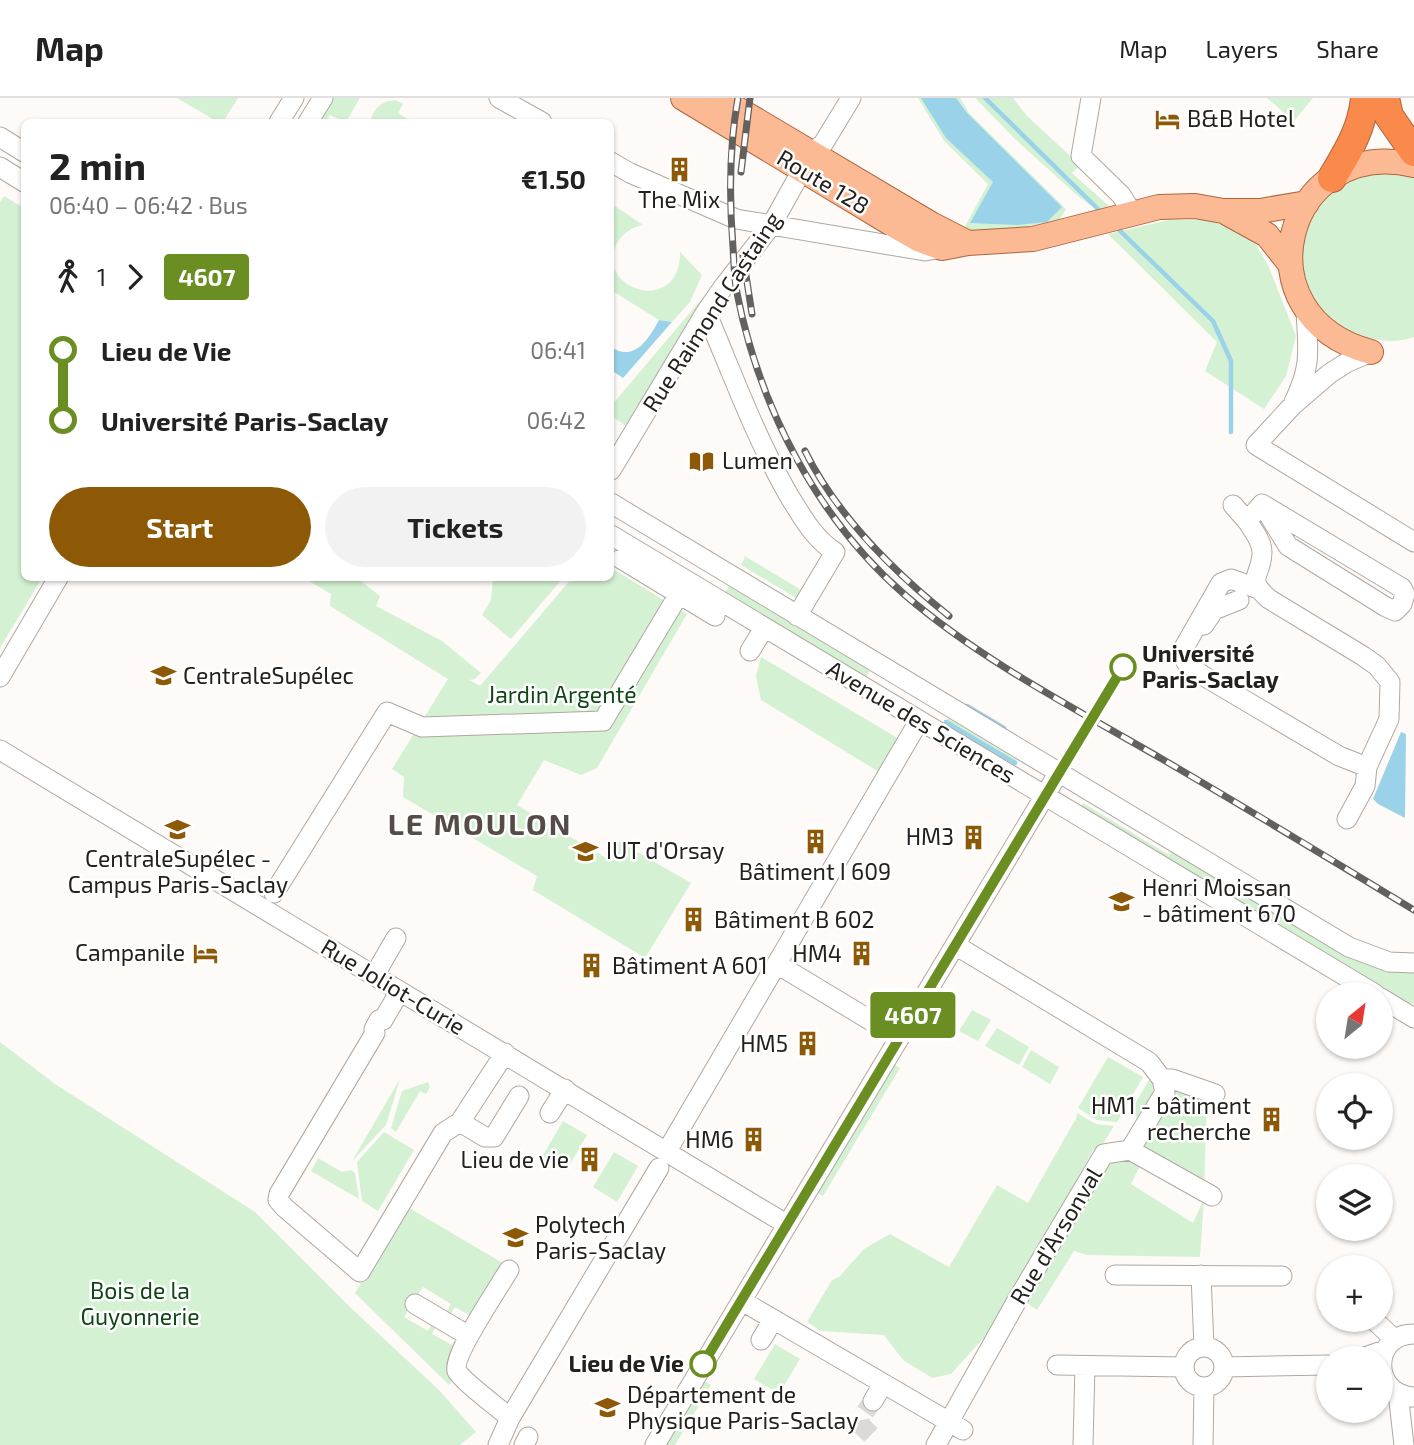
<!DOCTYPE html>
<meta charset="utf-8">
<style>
body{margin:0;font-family:"Exo 2",sans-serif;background:#f2f2f2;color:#222;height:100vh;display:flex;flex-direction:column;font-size:26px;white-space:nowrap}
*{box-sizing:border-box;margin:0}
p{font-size:23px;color:#767676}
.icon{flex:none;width:38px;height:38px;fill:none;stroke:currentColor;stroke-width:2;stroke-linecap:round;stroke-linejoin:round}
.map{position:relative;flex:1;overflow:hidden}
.side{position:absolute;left:21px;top:21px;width:593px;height:462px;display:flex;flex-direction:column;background:#fff;border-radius:10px;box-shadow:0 2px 5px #0004}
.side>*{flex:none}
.badge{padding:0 14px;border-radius:5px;font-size:24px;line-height:46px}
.needle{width:46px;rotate:30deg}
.fabs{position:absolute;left:1316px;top:884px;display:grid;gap:14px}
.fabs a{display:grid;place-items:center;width:77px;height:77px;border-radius:50%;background:#fff;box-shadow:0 2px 5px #0004;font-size:35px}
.map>.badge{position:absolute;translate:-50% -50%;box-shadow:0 0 0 4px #fff}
.legs{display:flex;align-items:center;gap:10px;height:77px;padding:0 28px;font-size:23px}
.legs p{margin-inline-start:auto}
.overview{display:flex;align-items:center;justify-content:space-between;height:119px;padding:0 28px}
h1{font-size:38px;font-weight:700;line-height:52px}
.primary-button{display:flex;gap:14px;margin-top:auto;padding:14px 28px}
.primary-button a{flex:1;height:80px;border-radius:42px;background:#8d5907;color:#fff;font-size:28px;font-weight:700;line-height:80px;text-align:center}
.primary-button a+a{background:#f2f2f2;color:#222}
ul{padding:0 28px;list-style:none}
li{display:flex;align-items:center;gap:24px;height:70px;font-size:26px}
li i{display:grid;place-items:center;width:10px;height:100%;margin:0 9px;background:currentColor}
li i::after{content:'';width:18px;height:18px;margin:-9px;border:5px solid;border-radius:50%;background:#fff}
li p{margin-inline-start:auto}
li:first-child i{background:linear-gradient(#0000 50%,currentColor 0)}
li:last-child i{background:linear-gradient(currentColor 50%,#0000 0)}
header{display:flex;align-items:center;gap:42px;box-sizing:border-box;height:98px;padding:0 35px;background:#fff;border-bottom:2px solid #e0e0e0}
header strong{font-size:33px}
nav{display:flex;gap:38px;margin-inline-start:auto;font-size:24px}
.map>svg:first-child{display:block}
</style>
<header>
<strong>Map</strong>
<nav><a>Map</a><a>Layers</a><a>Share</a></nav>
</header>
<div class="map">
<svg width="1414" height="1347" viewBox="0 0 1414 1347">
<rect width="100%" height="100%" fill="#fefaf7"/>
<path fill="#d4f1d3" d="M177 0H238L223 24H218Z
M327 0H360L346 24 330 17 325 24H312Z
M918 0H960L969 15 1066 111 1053 133 1005 137 963 132 988 86 944 43Z
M975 0H1013L1027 18 1080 67 1072 75 1110 109 1102 112 1090 107 1078 98 1016 42Z
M1267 0H1313L1294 23Z
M395 2 403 6 398 15 412 24H370C374 10 380 4 395 2Z
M1376 74 1414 78V239C1394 246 1375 243 1356 235 1293 208 1283 129 1340 88 1350 81 1365 78 1376 74Z
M4 98 24 110V480H42L0 550V104Z
M612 106 643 127C632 129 623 135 617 145 593 192 681 219 680 154L702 177 690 204 672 224 659 222 611 192V133L614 119Z
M1169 122H1207L1249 135 1268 167 1296 238 1286 278 1264 311 1205 273 1217 244 1108 136Z
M705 197 628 329 611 318V308Z
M743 457 808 496 803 504 741 467 745 460Z
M611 470 687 516 597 670 581 677 544 662 517 707 606 760 615 741 691 785 645 860 533 792 537 778 403 699 404 679 392 671 448 581 330 508 331 496 304 480H357L380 498 376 508 442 543 481 575 475 581 469 582 480 588 572 480H611Z
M493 480H563L511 541 482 517 491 502Z
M730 486 871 571 865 581 724 497Z
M761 559 899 641 879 674 761 602 756 578Z
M949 618 1019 660 1013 671 943 628Z
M1083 705 1169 757 1173 752 1367 867 1414 875V905L1406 906 1079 711Z
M972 912 991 922 978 943 959 933Z
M997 930 1029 949 1019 967 985 948Z
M0 944 55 986 255 1114 351 1210 439 1292 476 1334 460 1347H0Z
M1031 952 1059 969 1050 986 1022 969Z
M1108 959 1143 979 1117 1024 1097 1022 1078 1010Z
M892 965 900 970 823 1098 815 1094Z
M1156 970 1207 1001 1204 1093 1131 1051 1146 1026 1130 1014Z
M400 981 386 1027 352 1063Z
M428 984 430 989 426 996 420 993 396 1034 391 1030 402 993Z
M1077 1015 1096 1026 1114 1028 1096 1057 1094 1050 1060 1114 989 1234 951 1276 932 1280 903 1262 884 1237 821 1233 807 1224 832 1182 839 1179 864 1151 890 1136 949 1169 997 1087 1028 1105 1075 1022 1078 1024 1076 1022Z
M563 1023 587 1037 566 1073 542 1059Z
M384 1034 414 1052 378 1113 362 1103 357 1064Z
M614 1054 638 1068 617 1104 593 1089Z
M1104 1056 1144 1060 1131 1086 1193 1125 1204 1101 1200 1159 1087 1157 1074 1153 1037 1212 1019 1199Z
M318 1060 342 1074 351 1072 355 1075 359 1101 311 1073Z
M406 1108 506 1167 464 1226 469 1217 455 1209 449 1218 446 1215 451 1206 423 1189 404 1219 428 1233 433 1224 437 1227 432 1236 452 1247 457 1238 455 1279 449 1287 355 1195Z
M775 1246 800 1261 779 1296 754 1281Z
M703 1282 711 1287 675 1347H664Z"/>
<path fill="#9ad3e9" d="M921 0H956L967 15 1062 109 1047 124 1017 127 970 125 993 84 946 40Z
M659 222 672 224 623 280 611 272V249C635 265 649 240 659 222Z
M1401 634 1406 636 1405 720 1378 706 1373 701Z"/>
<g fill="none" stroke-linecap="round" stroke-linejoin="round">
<path stroke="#9ad3e9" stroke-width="4.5" d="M985 0 1103 116
M1115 128 1213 223 1231 263V334
M967 608 1004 630
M946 624 1015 665"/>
<path stroke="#ddd9d6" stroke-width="19" stroke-dasharray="19 10" stroke-linecap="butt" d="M871 1337 861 1327 860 1321 873 1303"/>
<defs>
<path id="minor" d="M499 0 542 24
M1091 0 1081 58 1121 97 1133 116
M279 24 294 0
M308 24 323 0
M0 39 24 54
M611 64 630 75 736 121 925 153 937 151
M0 69 24 84
M706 214C733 277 754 336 788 396 801 417 814 441 835 454L797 518
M1371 254 1346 265 1329 276 1293 307 1256 347 1414 444
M1294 304C1312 267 1308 252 1306 213
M611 372 706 214 724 188 771 128 812 54 823 46 851 0
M611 405 1349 849 1389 864 1414 865
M1233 407 1247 423 1262 406 1402 490 1405 496 1402 506 1395 513 1386 509 1288 448 1262 406
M1247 423C1253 432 1262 443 1262 454 1262 479 1244 479 1269 501L1363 558 1377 568 1390 584 1389 621 1367 669 1365 688 1347 721
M611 437 1375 896
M621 461 715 518
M1256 490 1231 481 1221 485 1182 553 1186 564 1202 577 1339 658 1367 669
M1204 527 1214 512 1239 502
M750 553 764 530
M0 579 58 480
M0 652 786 1126
M274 795 387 614 422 629 603 623 679 496
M777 866 878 927
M374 878 396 840
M400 893 383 922H379L374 931 375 935 279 1096 278 1102 284 1109 360 1174 443 1035 460 1024 505 955
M1381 900 1414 920
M1162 981H1172L1215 996
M550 1015 565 991
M460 1024 485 1039H494L519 998
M1130 1052 1212 1098
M667 1053 919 623
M1115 1177 1282 1178
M1201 1177 1204 1249
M742 1203 963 1332
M415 1206 469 1238
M1374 1222 1394 1241
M1414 1236C1371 1236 1371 1297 1414 1299
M761 1242 773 1222
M1184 1269a20 20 0 1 1 40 0a20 20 0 1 1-40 0Z
M1362 1260 1385 1252
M1057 1267 1184 1269
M1224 1269 1328 1267
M1398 1295 1404 1347
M873 1303 883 1286
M510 1320 659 1070
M498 1347 510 1320C500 1311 461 1282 457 1273 452 1258 499 1189 509 1172
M524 1347 528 1339
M655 1347 1059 674
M936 1347 1019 1199 1104 1056 1130 1052 1165 994 1162 981 1149 964 955 847
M1083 1347 1085 1268
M1203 1347 1204 1289"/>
<path id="major" d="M683 0 897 129 920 142 942 150 968 145 1033 141 1159 109 1195 108 1223 113H1260L1307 105
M719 0 931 126 968 145
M1227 115 1267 137 1290 166
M1371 254C1237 219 1283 37 1414 67"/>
<path id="highway" d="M1385 0 1389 18 1414 54
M1332 80C1348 53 1362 31 1365 0"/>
</defs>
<use href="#minor" stroke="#b1a7a0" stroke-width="21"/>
<use href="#major" stroke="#ae653c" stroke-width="26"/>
<use href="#highway" stroke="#ae653c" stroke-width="30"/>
<use href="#minor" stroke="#fff" stroke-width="19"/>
<use href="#major" stroke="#fbb994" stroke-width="24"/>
<use href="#highway" stroke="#f98a4c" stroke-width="28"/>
<defs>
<path id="rail" d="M738 0C729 50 729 99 733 149 734 164 734 180 737 195 759 308 817 421 905 497 982 563 1074 610 1162 661 1246 710 1330 761 1414 812
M741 74 750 0
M743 158 752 216
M805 353C837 418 893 473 949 518"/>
</defs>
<use href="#rail" stroke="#64605d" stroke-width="7"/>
<use href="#rail" stroke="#fff" stroke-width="4.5" stroke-dasharray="13" stroke-linecap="butt"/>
</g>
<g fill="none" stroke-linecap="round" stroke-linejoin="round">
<defs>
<path id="line-1" d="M703 1266 1123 569"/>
</defs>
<use href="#line-1" stroke="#fff" stroke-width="16"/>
<use href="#line-1" stroke="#6b8e23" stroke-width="10"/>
</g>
<defs>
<symbol id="hotel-bare" viewBox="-9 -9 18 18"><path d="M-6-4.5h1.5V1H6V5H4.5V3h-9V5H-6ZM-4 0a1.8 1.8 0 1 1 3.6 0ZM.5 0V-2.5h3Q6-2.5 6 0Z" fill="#8d5907" stroke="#fff" stroke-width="2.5" paint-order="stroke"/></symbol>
<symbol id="building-bare" viewBox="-9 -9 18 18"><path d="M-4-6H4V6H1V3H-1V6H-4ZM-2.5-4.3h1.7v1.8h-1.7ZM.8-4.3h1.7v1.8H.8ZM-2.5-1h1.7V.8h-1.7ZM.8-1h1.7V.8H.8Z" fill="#8d5907" stroke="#fff" stroke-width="2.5" paint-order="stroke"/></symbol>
<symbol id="library-bare" viewBox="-9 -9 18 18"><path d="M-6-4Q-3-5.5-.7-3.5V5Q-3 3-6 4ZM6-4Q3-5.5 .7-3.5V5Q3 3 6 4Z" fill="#8d5907" stroke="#fff" stroke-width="2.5" paint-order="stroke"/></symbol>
<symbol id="university-bare" viewBox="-9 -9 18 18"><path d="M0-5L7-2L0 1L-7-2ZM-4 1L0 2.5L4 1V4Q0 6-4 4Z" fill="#8d5907" stroke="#fff" stroke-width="2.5" paint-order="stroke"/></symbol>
</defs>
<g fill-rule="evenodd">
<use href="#hotel-bare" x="1150" y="4" width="35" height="35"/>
<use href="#building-bare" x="662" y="54" width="35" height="35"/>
<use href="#library-bare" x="684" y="346" width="35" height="35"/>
<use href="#university-bare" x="146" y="560" width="35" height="35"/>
<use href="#university-bare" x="160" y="714" width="35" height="35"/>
<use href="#building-bare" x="956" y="722" width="35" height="35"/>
<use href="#building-bare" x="798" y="726" width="35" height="35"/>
<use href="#university-bare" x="568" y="736" width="35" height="35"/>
<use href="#university-bare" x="1104" y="786" width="35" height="35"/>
<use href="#building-bare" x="676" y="804" width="35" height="35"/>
<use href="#hotel-bare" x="188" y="838" width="35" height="35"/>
<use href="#building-bare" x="844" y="838" width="35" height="35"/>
<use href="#building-bare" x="574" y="850" width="35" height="35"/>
<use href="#building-bare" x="790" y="928" width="35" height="35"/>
<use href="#building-bare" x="1254" y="1004" width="35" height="35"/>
<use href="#building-bare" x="736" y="1024" width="35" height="35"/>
<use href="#building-bare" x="572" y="1044" width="35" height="35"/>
<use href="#university-bare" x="498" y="1122" width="35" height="35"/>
<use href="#university-bare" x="590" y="1292" width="35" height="35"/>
</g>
<g fill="#fff" stroke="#6b8e23" stroke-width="3.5">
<circle cx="1123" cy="569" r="12"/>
<circle cx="703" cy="1266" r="12"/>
</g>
<g text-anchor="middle" stroke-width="5" stroke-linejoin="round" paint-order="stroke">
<g font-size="23" fill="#24201d" stroke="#fff" text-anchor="start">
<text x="1187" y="29">B&amp;B Hotel</text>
<text x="679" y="110" text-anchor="middle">The Mix</text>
<text x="722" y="371">Lumen</text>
<text x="183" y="586">CentraleSupélec</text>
<text x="954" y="747" text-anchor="end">HM3</text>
<text x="606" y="761">IUT d'Orsay</text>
<text x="178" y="769" text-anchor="middle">CentraleSupélec -<tspan x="178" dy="26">Campus Paris-Saclay</tspan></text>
<text x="815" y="782" text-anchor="middle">Bâtiment I 609</text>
<text x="1142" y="798">Henri Moissan<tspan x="1142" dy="26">- bâtiment 670</tspan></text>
<text x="714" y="830">Bâtiment B 602</text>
<text x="185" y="863" text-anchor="end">Campanile</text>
<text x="842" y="864" text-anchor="end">HM4</text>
<text x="612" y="876">Bâtiment A 601</text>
<text x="788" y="954" text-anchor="end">HM5</text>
<text x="1251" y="1016" text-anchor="end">HM1 - bâtiment<tspan x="1251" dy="26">recherche</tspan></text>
<text x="734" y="1050" text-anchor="end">HM6</text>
<text x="569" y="1070" text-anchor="end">Lieu de vie</text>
<text x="535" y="1135">Polytech<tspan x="535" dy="26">Paris-Saclay</tspan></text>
<text x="627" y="1305">Département de<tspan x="627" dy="26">Physique Paris-Saclay</tspan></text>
</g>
<g font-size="23" fill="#24201d" stroke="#fff">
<text transform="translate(823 84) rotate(31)" y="8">Route 128</text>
<text transform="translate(712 214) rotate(-57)" y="8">Rue Raimond Castaing</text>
<text transform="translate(921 624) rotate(31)" y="8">Avenue des Sciences</text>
<text transform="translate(393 889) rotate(31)" y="8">Rue Joliot-Curie</text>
<text transform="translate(1056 1138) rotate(-59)" y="8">Rue d'Arsonval</text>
</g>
<g font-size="23" font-weight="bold" fill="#24201d" stroke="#fff" text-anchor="start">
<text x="1142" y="564">Université<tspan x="1142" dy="26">Paris-Saclay</tspan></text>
<text x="684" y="1274" text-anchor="end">Lieu de Vie</text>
</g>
<g font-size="23" fill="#104717" stroke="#fff">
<text x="562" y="605">Jardin Argenté</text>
<text x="140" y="1201">Bois de la<tspan x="140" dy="26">Guyonnerie</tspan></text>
</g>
<g font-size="30" font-weight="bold" letter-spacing="2" fill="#554c47" stroke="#fff">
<text x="480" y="737">LE MOULON</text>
</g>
</g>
</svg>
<div class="fabs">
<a><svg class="needle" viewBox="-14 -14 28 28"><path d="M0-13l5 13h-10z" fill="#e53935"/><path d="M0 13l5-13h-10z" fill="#767676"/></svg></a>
<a><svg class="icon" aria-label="locate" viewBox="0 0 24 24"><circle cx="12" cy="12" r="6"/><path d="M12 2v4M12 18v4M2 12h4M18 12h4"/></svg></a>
<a><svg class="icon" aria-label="layers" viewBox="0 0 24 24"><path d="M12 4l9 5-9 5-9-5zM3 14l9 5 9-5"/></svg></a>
<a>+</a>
<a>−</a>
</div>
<b class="badge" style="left:913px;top:917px;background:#6b8e23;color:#fff">4607</b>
<section class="side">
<div class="overview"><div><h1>2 min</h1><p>06:40 – 06:42 · Bus</p></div><b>€1.50</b></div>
<div class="legs"><svg class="icon" aria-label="walk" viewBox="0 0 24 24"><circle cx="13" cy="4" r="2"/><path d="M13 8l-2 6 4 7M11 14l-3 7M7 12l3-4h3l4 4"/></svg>1<svg class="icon" aria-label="forward" viewBox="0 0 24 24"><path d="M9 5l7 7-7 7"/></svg><b class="badge" style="background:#6b8e23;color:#fff">4607</b></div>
<ul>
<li><i style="color:#6b8e23"></i><b>Lieu de Vie</b><p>06:41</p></li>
<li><i style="color:#6b8e23"></i><b>Université Paris-Saclay</b><p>06:42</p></li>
</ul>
<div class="primary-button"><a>Start</a><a>Tickets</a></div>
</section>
</div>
